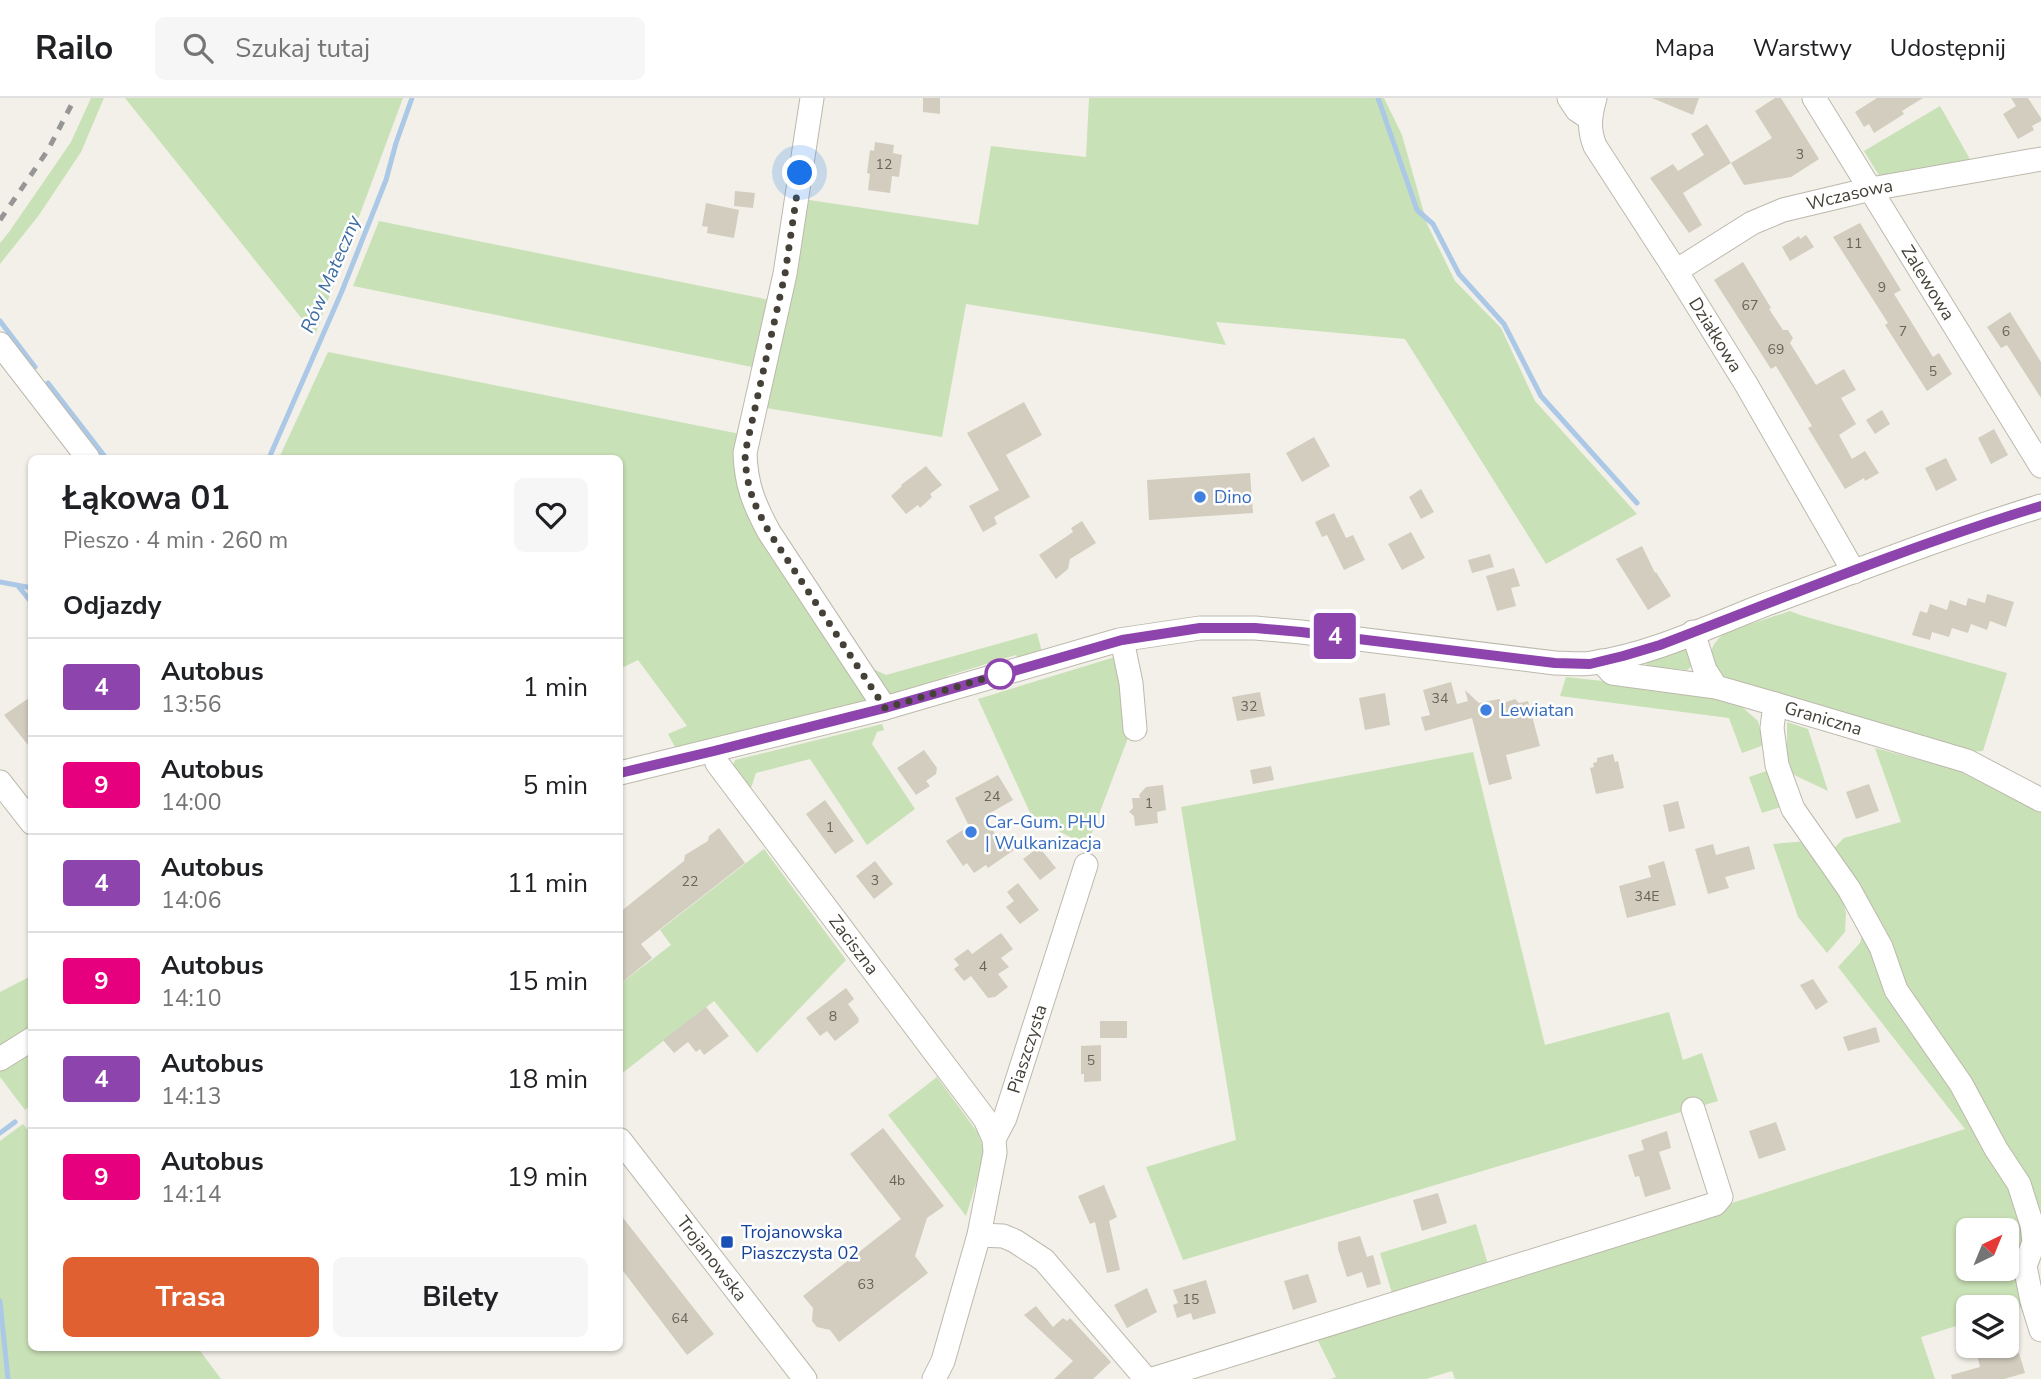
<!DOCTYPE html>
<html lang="pl">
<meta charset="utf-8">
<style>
body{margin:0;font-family:"Nunito Sans",sans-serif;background:#f6f6f6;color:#202124;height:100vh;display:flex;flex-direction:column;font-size:26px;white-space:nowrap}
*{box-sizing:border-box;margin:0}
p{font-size:23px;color:#757577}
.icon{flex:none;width:38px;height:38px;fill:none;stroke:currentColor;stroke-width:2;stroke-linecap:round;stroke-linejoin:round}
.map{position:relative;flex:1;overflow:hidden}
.details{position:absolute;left:28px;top:357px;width:595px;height:896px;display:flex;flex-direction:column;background:#fff;border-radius:10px;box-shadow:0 2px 5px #0004}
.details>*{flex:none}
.badge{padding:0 14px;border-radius:5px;font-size:24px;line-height:46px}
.needle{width:46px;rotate:43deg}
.buttons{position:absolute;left:1956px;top:1120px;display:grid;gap:14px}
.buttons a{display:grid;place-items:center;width:63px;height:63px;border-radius:10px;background:#fff;box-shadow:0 2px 5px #0004;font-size:35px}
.you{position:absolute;width:35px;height:35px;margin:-18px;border:5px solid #fff;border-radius:50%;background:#1a73e8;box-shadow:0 0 0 10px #1a73e833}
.map>.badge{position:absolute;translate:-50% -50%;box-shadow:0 0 0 4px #fff}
h2{padding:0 35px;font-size:26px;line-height:63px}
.round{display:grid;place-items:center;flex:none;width:74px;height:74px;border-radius:10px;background:#f6f6f6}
.head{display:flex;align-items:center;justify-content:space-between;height:119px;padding:0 35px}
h1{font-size:33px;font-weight:700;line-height:52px}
.primary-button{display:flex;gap:14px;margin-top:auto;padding:14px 35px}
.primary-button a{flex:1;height:80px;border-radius:10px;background:#e06032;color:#fff;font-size:28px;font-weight:700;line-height:80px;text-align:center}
.primary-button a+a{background:#f6f6f6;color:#202124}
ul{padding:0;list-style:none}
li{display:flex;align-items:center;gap:21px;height:98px;padding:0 35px;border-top:2px solid #e0e0e0}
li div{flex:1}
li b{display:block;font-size:26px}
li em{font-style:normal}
li .badge{min-width:77px;font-weight:700;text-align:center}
header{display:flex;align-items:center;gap:42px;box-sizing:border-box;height:98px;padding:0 35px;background:#fff;border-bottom:2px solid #e0e0e0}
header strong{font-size:33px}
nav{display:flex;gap:38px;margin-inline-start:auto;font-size:24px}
.search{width:490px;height:63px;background:#f6f6f6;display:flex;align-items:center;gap:18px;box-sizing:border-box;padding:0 24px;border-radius:10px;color:#757577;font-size:26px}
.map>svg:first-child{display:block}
</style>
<header>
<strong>Railo</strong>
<div class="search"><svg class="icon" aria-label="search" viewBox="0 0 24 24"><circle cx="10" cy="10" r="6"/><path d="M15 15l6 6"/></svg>Szukaj tutaj</div>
<nav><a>Mapa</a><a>Warstwy</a><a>Udostępnij</a></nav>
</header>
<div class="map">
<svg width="2041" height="1281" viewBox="0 0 2041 1281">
<rect width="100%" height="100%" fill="#f2f0e8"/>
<path fill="#c9e1b6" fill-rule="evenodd" d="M91 0H104L81 54 39 117 0 166V145L9 134 71 44Z
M125 0H403L315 237Z
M1089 0H1384L1402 37 1427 126 1455 183 1501 230 1535 303 1637 416 1546 466 1405 241 1216 224 1226 247 966 206 942 339 761 309 809 102 978 127 991 48 1086 59Z
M1940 8 1971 63 1880 79 1864 53Z
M379 123 770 202 757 270 353 188Z
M328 254 740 336 738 371 867 602 864 607 676 651 668 636 687 628 638 562 620 571V360H279Z
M1790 513 1803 518 2007 575 1983 653 1967 654 1724 581C1708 564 1705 550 1726 534Z
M1037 535 1042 554 1018 561 1016 557 947 578 948 582 889 599 865 567 886 577Z
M1684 551 1688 553 1692 568 1687 572 1652 569 1647 567 1646 564 1649 563Z
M1115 559 1131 632 1087 748 1032 719 978 601Z
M1566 579 1621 585 1716 599 1741 608 1758 623 1764 647 1742 655 1729 620 1560 598Z
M1787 624 1808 631 1828 693 1792 676 1787 654Z
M882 626 884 632 877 634 872 646 915 711 867 747 810 661 756 675 751 690 766 710H759L732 670 735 662Z
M1875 650 1965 674 2041 714V1122L2011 1056 1974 985 1911 902 1887 834 1853 776 1834 750 1844 740 1901 724Z
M1473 654 1545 947 1669 914 1683 962 1702 955 1718 1003 1183 1162 1146 1069 1236 1042 1181 709Z
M1772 671 1784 708 1762 715 1749 679Z
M1807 743 1839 787 1846 815 1845 834 1827 855 1798 819 1773 746Z
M764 751 846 862 757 955 714 903 620 977V886L671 847 660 832Z
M1864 831 2013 1092 2026 1141 2018 1183 2021 1209 2007 1213V1209H1969V1224L1921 1239 1935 1281H1455L1452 1273 1426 1281H1331L1336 1279 1315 1237 1965 1031 1838 869 1860 845ZM1969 1132H2007V1171H1969Z
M31 878V935L0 954V894Z
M31 950V1006L25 1012 0 979V971Z
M937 979 978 1035 985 1056 966 1118 888 1017Z
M23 1026 32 1037V1250H198L221 1281H0V1043Z
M1476 1126 1490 1173 1394 1202 1380 1155Z"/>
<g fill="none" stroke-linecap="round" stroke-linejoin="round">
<path stroke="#acc8e7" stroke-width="5" d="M1378 0 1417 112 1433 126 1459 176 1504 226 1541 298 1637 405
M0 223 35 269
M48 285 106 360
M269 360 342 193 386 82 396 45 412 0
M0 484 32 490
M18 488 32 505
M0 1035 15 1024
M0 1203 8 1281"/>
</g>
<path fill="#d2cdbf" d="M923 0H940V16L923 14Z
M1652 0H1699L1693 17Z
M1775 0H1781L1819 61 1791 79 1744 87 1731 65 1683 95 1702 127 1689 135 1650 80 1673 66 1678 73 1704 57 1691 36 1707 26 1731 65 1772 40 1755 13Z
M1877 0H1923L1902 13 1904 16 1874 35 1869 26 1864 29 1855 14Z
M2011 0H2028L2041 20V23L2032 28 2034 32 2018 41 2003 16 2016 8Z
M875 44 894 47 893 55 902 57 899 79 892 78 890 95 868 92 870 76 867 75 870 52 874 53Z
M735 93 755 95 753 110 734 108Z
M706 105 739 112 734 140 707 135 708 129 702 128Z
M1860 125 1901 192 1894 196 1933 259 1939 255 1952 276 1927 293 1885 227 1888 225 1833 139Z
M1806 137 1814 149 1790 163 1782 149 1799 138 1800 141Z
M1743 164 1771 210 1769 211 1783 232H1788L1793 240 1790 245 1816 287 1844 271 1856 292 1841 300 1856 326 1839 337 1852 361 1865 353 1879 375 1865 383 1864 380 1845 391 1808 330 1812 328 1776 268 1771 271 1714 182Z
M2010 214 2041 264V300L2007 247 2001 250 1987 229Z
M1024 304 1042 337 1006 357 1030 399 994 419 997 426 983 434 969 408 999 392 967 335Z
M1882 312 1890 326 1875 336 1866 322Z
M1994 331 2008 357 1991 366 1978 340Z
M1314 339 1330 368 1302 384 1286 355Z
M1946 360 1957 382 1936 393 1925 370Z
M926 368 942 387 930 396 932 399 920 410 918 407 906 416 891 398 902 388 901 387Z
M1250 375 1253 415 1149 422 1147 382Z
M1421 391 1434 414 1421 421 1409 399Z
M1334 415 1346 440 1353 437 1365 462 1344 472 1327 437 1322 439 1315 424Z
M1082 423 1096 445 1070 461 1068 471 1056 481 1039 457 1073 434 1071 430Z
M1411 434 1425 460 1402 472 1388 446Z
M1642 448 1655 475 1656 474 1671 498 1648 512 1616 461Z
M1490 456 1494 469 1472 475 1468 462Z
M1514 470 1520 488 1511 490 1516 508 1497 513 1486 478Z
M1987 496 2014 504 2006 529 1990 523 1987 532 1971 526 1968 535 1952 530 1949 539 1932 534 1930 542 1912 537 1920 513 1927 515 1930 506 1947 512 1950 502 1966 508 1968 500 1985 505Z
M1451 584 1457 606 1468 603 1465 592 1479 605 1499 601 1503 605 1515 601 1519 605 1528 603 1540 648 1506 657 1512 681 1489 687 1472 620 1425 633 1421 619 1430 617 1423 592Z
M1260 594 1265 618 1237 623 1232 599Z
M1385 595 1390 627 1365 632 1359 600Z
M32 598V652L4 617Z
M924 652 937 670 936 676 926 683 930 688 916 697 897 670Z
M1613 656 1615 664 1618 663 1624 690 1596 696 1590 670 1594 669 1593 665 1597 664V660Z
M1271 668 1274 682 1253 686 1250 672Z
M998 677 1013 702 985 718 999 743 1004 740 1014 752 988 770 986 767 974 775 967 765 963 768 946 743 969 728 955 700Z
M1869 686 1879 713 1856 721 1846 694Z
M1163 687 1166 712 1157 714 1158 725 1135 728 1134 718 1129 714 1133 710 1132 700H1140L1139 697 1146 689Z
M825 702 854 743 835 756 806 716Z
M1678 703 1685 730 1669 734 1663 707Z
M719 730 745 765 641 846 652 860 620 886V814L684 763 685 757 708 743 709 738Z
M1713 746 1716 757 1749 748 1755 771 1725 779 1729 790 1708 796 1695 751Z
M1039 749 1056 770 1040 782 1023 761Z
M875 763 893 786 874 801 856 778Z
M1664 763 1676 807 1627 820 1619 788 1651 779 1648 768Z
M1018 785 1039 812 1020 826 1006 809 1014 803 1007 794Z
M1001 835 1013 851 1001 860 1009 869 998 876 1008 889 995 899 988 900 971 878 964 883 954 871 959 867 954 861 968 851 972 856Z
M1813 881 1828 904 1816 912 1800 887Z
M846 890 854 901 848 906 859 921 858 922 859 924 835 943 827 933 820 938 806 920Z
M706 909 729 938 704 957 700 951 696 954 688 944 674 955 663 942Z
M1100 923H1127V940H1100Z
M1876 929 1880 944 1848 953 1843 939Z
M1101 947V983L1084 984V976H1081V948Z
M1776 1024 1786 1052 1759 1061 1749 1033Z
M883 1030 944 1108 927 1120 915 1158 928 1175 839 1244 830 1232 817 1229 812 1223 813 1210 803 1198 901 1121 850 1056Z
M1667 1033 1671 1050 1659 1054 1671 1091 1645 1099 1639 1078 1635 1079 1628 1057 1644 1052 1641 1042Z
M1104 1087 1117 1119 1109 1123 1120 1172 1107 1175 1095 1124 1090 1126 1078 1098Z
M1438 1095 1447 1125 1422 1133 1413 1102Z
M620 1116 714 1236 687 1257 620 1169Z
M1360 1138 1367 1159 1373 1157 1381 1186 1367 1190 1362 1174 1347 1179 1338 1151V1144Z
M1308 1176 1317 1204 1293 1212 1284 1183Z
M1206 1182 1216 1215 1193 1222 1191 1215 1177 1220 1173 1207 1178 1205 1173 1192Z
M1147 1190 1157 1214 1127 1230 1114 1207Z
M1036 1208 1053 1229 1063 1220 1067 1223 1070 1220 1111 1264 1093 1281H1054L1073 1263 1024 1217Z
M1975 1248H2008L2011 1257 2019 1255 2025 1275 2004 1281H1952L1951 1277 1980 1269Z"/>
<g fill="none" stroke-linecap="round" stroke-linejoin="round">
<defs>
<g id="minor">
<path d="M812 0 785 176 745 355C746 387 754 406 769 434L885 610"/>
<path d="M1569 0 1577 12 1589 20"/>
<path id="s1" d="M1595 0C1590 18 1588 30 1595 48L1676 173 1746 286 1854 474"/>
<path id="s2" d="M1814 0 2041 368"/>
<path id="s3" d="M1676 173 1752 125 1783 112 1871 91 2041 61"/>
<path d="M0 246 88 360"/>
<path d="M1693 534 1705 572 1716 589"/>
<path d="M1122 542 1131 585 1135 631"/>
<path id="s4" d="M1601 563 1612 575 1716 589 1775 606 1967 663 2041 702"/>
<path d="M1775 606 1772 630 1777 667 1793 711 1849 791 1881 849 1896 892 1961 986 1996 1051 2019 1086 2032 1127 2034 1144 2025 1168 2032 1203 2041 1232"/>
<path id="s5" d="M714 653 717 665 985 1021 994 1041"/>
<path d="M620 675 885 610 1119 542 1200 530H1255L1301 534 1555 565C1567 565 1580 567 1592 565 1650 557 1710 528 1764 507 1856 473 1947 437 2041 408"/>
<path d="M0 684 32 725"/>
<path d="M0 961 32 941"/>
<path id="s6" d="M620 1042 805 1281"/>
<path d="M979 1137 1003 1138 1015 1143 1044 1162 1146 1281"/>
<path id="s7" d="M934 1281 943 1263 979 1137 995 1055 994 1041 1005 1020 1086 767"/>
<path d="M1153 1281 1715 1106 1721 1099 1693 1011"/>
</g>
</defs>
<use href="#minor" stroke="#bcb9ac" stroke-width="25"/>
<use href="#minor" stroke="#fff" stroke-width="23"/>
<path stroke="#969696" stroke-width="5" stroke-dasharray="9 9" stroke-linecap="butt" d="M0 122 48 52 75 0"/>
</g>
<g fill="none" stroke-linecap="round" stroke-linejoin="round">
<defs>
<path id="line" d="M620 675 714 653 885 610 1122 542 1200 530H1255L1301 534 1555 565 1590 566 1623 558 1660 547C1786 499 1912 447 2041 408"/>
</defs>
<use href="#line" stroke="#fff" stroke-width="16"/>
<use href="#line" stroke="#8e44ad" stroke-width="10"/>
<path stroke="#454138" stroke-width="7" stroke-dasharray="0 12.6" d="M800 75 785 176 745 355C746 388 753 405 769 434L885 610 1000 576"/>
</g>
<g fill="#3f7fe0" stroke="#fff" stroke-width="2.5">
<circle cx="1200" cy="399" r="7"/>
<circle cx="1486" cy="612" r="7"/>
<circle cx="971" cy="734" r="7"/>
</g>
<circle fill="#fff" stroke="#8e44ad" stroke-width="3.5" cx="1000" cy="576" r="14"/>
<rect fill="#1a4fb4" stroke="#fff" stroke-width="2.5" x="720" y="1137" width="14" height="14" rx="3.5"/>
<g text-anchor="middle" stroke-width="5" stroke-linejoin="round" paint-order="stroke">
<g font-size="14" fill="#68645a">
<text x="1800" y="61">3</text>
<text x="884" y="71">12</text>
<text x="1854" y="150">11</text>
<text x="1882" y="194">9</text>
<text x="1750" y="212">67</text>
<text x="1903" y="238">7</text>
<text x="2006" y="238">6</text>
<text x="1776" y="256">69</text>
<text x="1933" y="278">5</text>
<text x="1440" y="605">34</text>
<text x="1249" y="613">32</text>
<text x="992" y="703">24</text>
<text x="1149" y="710">1</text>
<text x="830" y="734">1</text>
<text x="875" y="787">3</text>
<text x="690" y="788">22</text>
<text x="1647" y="803">34E</text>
<text x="983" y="873">4</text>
<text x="833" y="923">8</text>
<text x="1091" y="967">5</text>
<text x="897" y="1087">4b</text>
<text x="866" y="1191">63</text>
<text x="1191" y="1206">15</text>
<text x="680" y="1225">64</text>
</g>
<g font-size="18" fill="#454138" stroke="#fff">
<text dy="6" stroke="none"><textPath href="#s3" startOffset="192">Wczasowa</textPath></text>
<text dy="6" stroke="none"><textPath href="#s2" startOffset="217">Zalewowa</textPath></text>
<text dy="6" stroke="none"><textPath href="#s1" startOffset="273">Działkowa</textPath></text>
<text dy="6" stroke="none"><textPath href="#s4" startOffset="233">Graniczna</textPath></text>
<text dy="6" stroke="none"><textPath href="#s5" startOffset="240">Zaciszna</textPath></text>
<text dy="6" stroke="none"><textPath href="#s7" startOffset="345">Piaszczysta</textPath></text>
<text dy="6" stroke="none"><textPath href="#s6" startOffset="150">Trojanowska</textPath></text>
</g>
<g font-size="18" fill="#366cbe" stroke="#fff" text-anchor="start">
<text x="1214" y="405">Dino</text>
<text x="1500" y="618">Lewiatan</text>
<text x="985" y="730">Car-Gum. PHU<tspan x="985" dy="21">| Wulkanizacja</tspan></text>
</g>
<g font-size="18" fill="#164399" stroke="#fff" text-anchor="start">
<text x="741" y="1140">Trojanowska<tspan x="741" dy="21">Piaszczysta 02</tspan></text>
</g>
<g font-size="19" font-style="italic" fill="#3e6da3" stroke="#fff">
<text transform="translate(330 176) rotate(-67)" y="7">Rów Mateczny</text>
</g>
</g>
</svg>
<div class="buttons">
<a><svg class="needle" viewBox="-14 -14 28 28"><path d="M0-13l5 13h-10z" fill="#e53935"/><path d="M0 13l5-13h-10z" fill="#757577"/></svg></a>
<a><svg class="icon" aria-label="layers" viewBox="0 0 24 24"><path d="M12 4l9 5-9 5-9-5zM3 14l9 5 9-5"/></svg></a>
</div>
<div class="you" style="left:800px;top:75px"></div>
<b class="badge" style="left:1335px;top:538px;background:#8e44ad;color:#fff">4</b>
<section class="details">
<div class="head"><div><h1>Łąkowa 01</h1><p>Pieszo · 4 min · 260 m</p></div><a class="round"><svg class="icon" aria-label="heart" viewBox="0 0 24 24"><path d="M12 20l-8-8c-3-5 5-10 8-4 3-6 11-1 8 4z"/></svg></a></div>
<h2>Odjazdy</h2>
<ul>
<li><span class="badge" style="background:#8e44ad;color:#fff">4</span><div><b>Autobus</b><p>13:56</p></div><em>1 min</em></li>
<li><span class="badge" style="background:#e6007e;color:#fff">9</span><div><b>Autobus</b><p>14:00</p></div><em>5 min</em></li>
<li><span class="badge" style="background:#8e44ad;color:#fff">4</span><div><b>Autobus</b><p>14:06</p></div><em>11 min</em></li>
<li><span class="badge" style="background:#e6007e;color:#fff">9</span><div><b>Autobus</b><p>14:10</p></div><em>15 min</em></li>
<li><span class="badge" style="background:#8e44ad;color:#fff">4</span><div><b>Autobus</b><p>14:13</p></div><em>18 min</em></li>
<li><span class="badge" style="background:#e6007e;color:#fff">9</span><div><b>Autobus</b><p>14:14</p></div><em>19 min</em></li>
</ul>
<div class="primary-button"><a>Trasa</a><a>Bilety</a></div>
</section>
</div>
